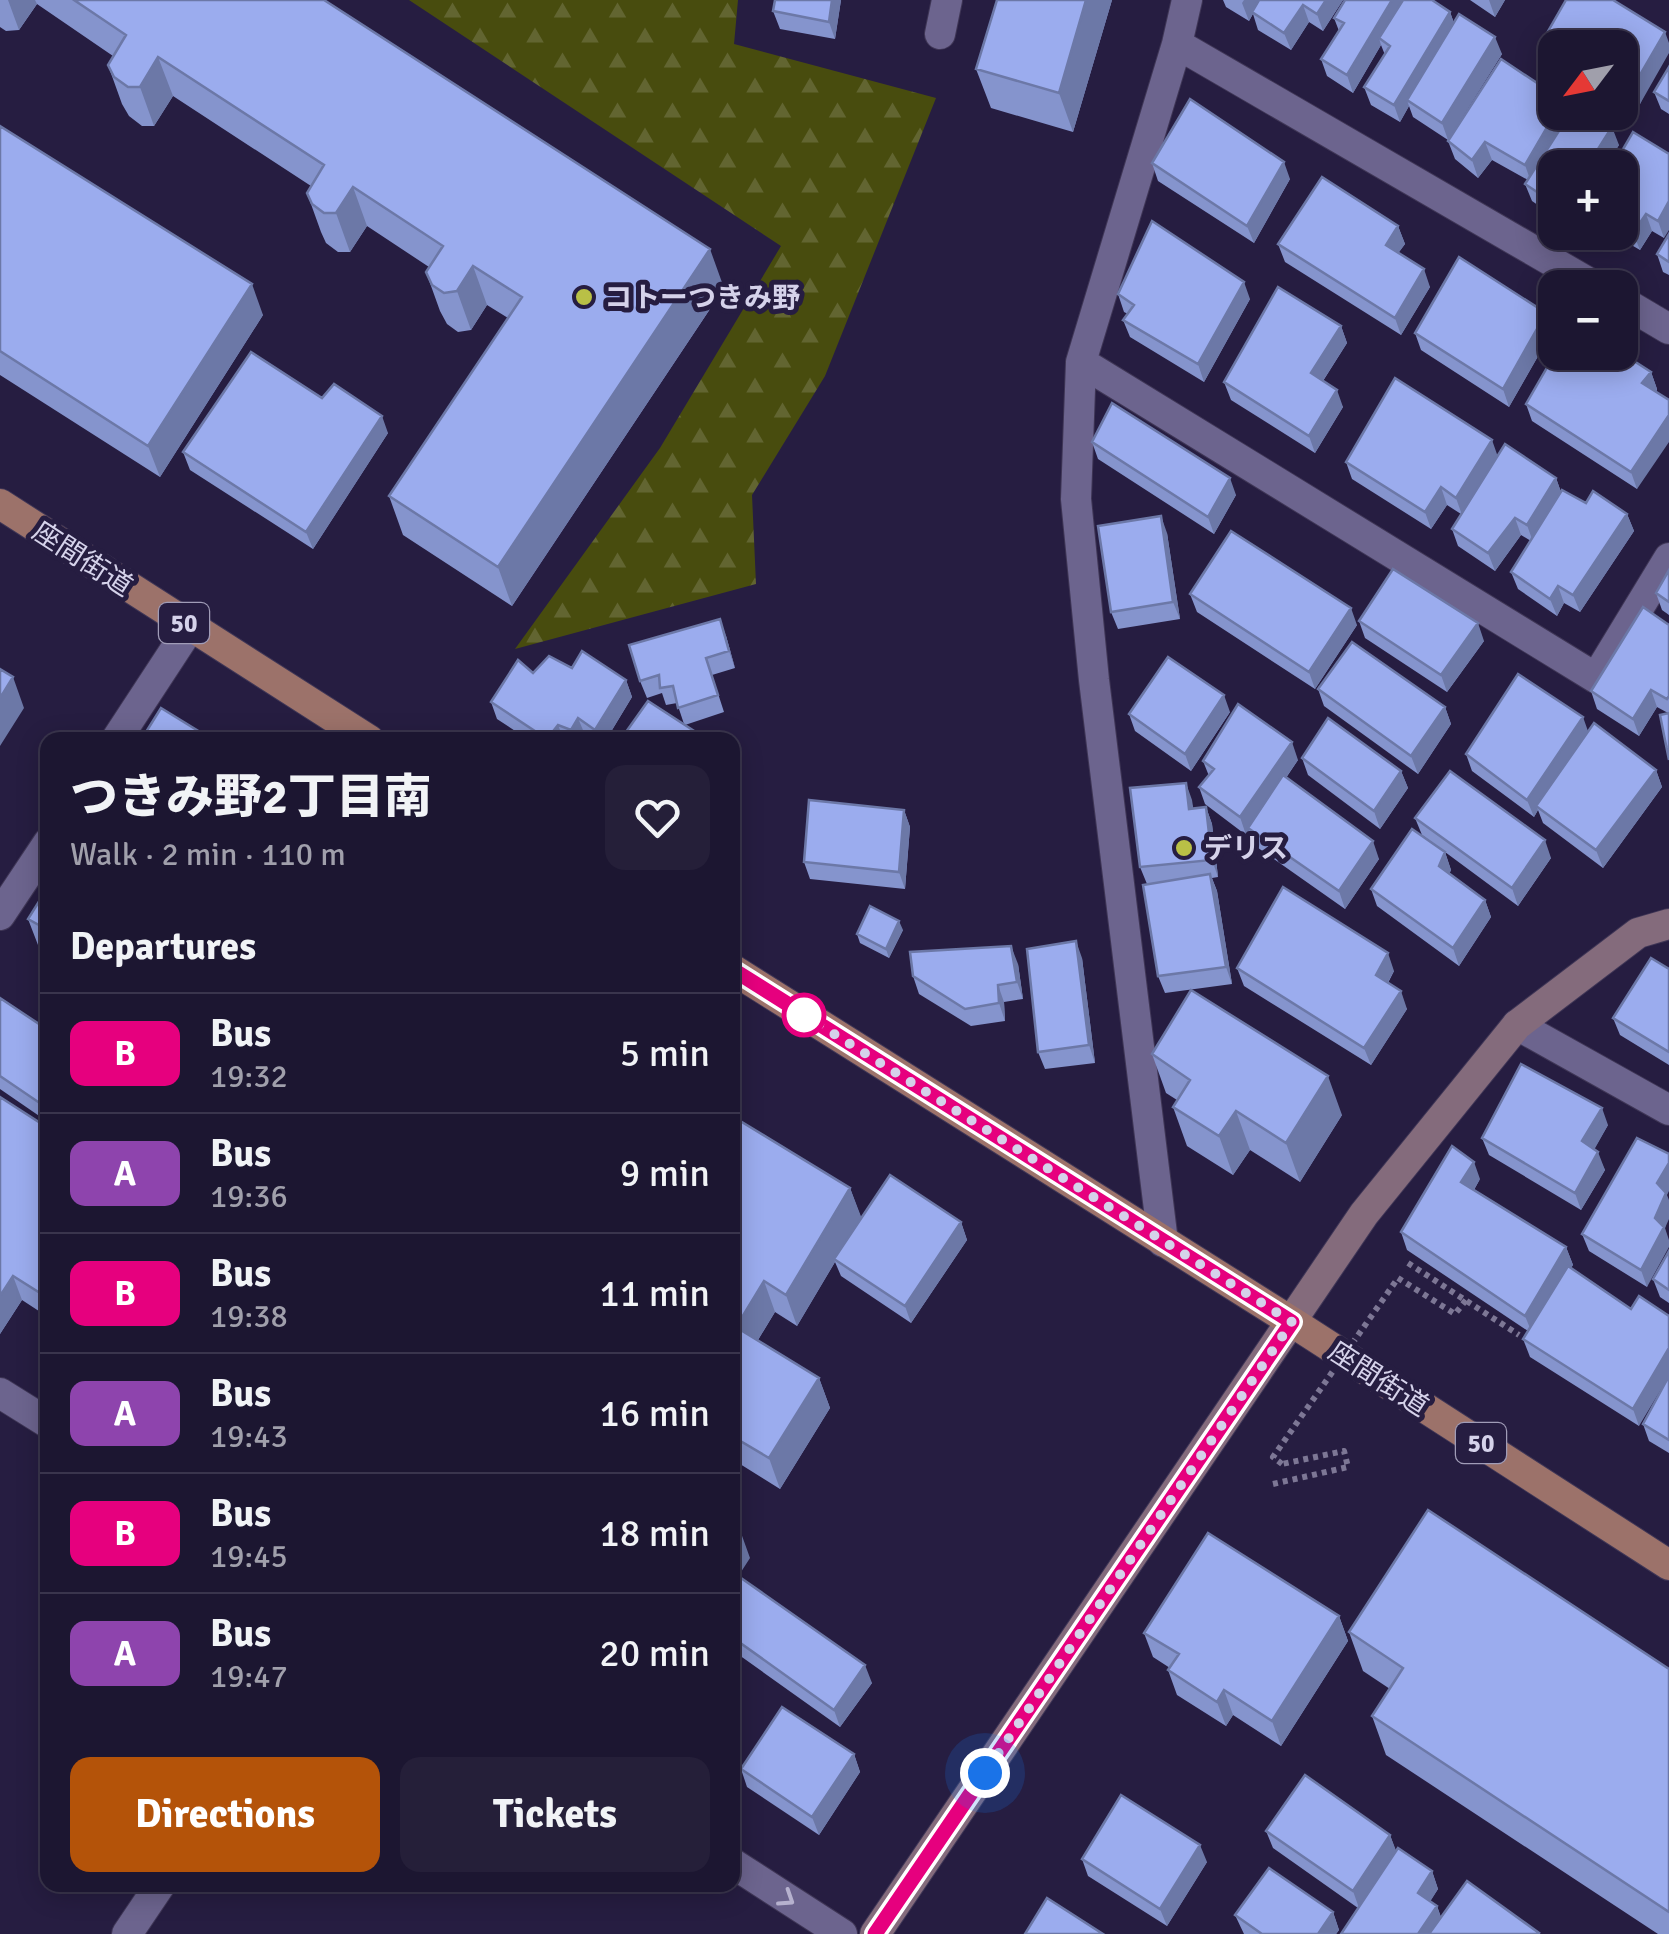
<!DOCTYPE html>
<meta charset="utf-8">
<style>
body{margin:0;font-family:Signika,"Noto Sans JP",sans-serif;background:#251f39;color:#f1f3f6;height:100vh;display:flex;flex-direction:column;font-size:38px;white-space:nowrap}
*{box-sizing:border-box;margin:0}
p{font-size:32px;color:#a09fab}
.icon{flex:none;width:55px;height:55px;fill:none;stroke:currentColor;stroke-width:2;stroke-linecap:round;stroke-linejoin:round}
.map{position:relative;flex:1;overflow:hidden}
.side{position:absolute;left:40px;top:732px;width:700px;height:1160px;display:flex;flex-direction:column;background:#1c1631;border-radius:20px;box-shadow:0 5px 25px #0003,0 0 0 2px #3a354d}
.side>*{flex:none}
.badge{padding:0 20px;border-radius:15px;font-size:35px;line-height:65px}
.needle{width:65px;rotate:238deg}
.fabs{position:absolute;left:1538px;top:30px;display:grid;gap:20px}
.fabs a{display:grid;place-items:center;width:100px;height:100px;border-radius:20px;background:#1c1631;box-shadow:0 5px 25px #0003,0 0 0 2px #3a354d;font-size:50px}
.you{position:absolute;width:50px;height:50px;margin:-25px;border:8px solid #fff;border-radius:50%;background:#1a73e8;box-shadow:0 0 0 15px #1a73e833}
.map>.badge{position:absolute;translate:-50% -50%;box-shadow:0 0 0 5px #fff}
h2{padding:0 30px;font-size:38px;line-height:90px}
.round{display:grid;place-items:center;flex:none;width:105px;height:105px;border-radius:20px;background:#251f39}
.headline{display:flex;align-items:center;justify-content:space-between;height:170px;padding:0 30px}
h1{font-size:48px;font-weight:800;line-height:75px}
.cta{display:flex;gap:20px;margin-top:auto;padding:20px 30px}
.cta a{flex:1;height:115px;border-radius:20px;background:#b45309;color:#fff;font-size:40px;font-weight:800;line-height:115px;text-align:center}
.cta a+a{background:#251f39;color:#f1f3f6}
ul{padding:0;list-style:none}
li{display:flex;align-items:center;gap:30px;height:120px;padding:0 30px;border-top:2px solid #3a354d}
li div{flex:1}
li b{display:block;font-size:38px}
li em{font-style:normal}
li .badge{min-width:110px;font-weight:700;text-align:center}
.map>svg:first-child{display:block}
</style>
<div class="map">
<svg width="1669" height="1934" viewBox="0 0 1669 1934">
<defs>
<pattern id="forest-firs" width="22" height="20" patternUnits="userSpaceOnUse" patternTransform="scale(2.5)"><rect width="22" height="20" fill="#484c0e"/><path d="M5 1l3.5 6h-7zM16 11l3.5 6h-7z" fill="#626531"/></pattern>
</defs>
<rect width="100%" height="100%" fill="#261d41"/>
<path fill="url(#forest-firs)" d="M409 0H738L734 44 936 98 825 376 752 495 756 584 515 649 660 448 781 246Z"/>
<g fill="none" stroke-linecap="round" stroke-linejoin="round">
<defs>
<path id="street" d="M940 34 947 0
M1177 44 1598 288
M1620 300 1669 329
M1081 362 1596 678 1669 558
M116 740 190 627
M0 915 48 843
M1517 1025 1669 1110
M1163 1242 1094 680 1076 499 1081 362 1177 44 1187 0
M0 1393 48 1423
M732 1863 842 1934
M127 1934 160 1885"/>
<path id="secondary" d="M875 1934 1364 1214 1517 1025 1638 933 1669 924"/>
<path id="primary" d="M0 504 369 740
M732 969 1292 1322 1669 1565"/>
</defs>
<use href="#street" stroke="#3f3656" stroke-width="32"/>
<use href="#secondary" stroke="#3f3656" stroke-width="32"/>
<use href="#primary" stroke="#3f3656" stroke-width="32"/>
<path stroke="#7d7795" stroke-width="6" stroke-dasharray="5 5" stroke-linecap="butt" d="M1408 1263 1519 1335
M1398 1278 1455 1314 1466 1300
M1273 1484 1348 1467 1344 1451 1282 1464"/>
<use href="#street" stroke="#6c648e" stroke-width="30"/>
<use href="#secondary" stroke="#846b7c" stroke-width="30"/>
<use href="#primary" stroke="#9c726a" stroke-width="30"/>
<path stroke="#7d7795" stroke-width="6" stroke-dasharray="5 5" stroke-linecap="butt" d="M1282 1464 1273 1457 1398 1278"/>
</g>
<path fill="#8594cd" d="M0 0H324L724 288 512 606 403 535 389 496 508 318 487 305 471 330 458 332 447 324 440 311 426 272 429 267 367 226 350 252H338L326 243 321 232 307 193 311 186 173 96 154 126H142L129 116 122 104 108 65 113 56 37 4 19 30 6 31 0 27Z
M841 0 835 39 780 29 773 11Z
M997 0H1112L1073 132 991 108 976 69Z
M1223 0H1343L1323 31 1309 22 1291 50 1258 30 1253 14 1249 21 1226 7Z
M1470 0H1505L1495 17Z
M1450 12 1454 23 1502 54 1448 140 1413 117 1409 106 1400 122 1371 105 1364 87 1385 55 1381 45 1353 93 1327 76 1321 59 1339 31 1334 18Z
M1547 33 1669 43 1640 104 1620 92V48H1555V52Z
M1669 67V114L1661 109 1654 92Z
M1555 112H1568L1569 116 1619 145 1604 168H1555V217L1532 201 1525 184 1528 180 1492 160 1478 178 1455 159 1448 141Z
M0 126 263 315 160 477 0 375Z
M1669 154 1664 238 1652 231 1640 250 1609 232H1620V168Z
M1152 163 1290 179 1254 243 1158 181Z
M1398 226 1405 244 1398 253 1430 287 1401 335 1285 262 1278 244Z
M1669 234V275L1663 272 1657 254Z
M1118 294 1250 299 1204 382 1130 337 1123 320 1128 314 1124 312Z
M1546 313 1553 330 1509 407 1421 350 1415 333Z
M1341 326 1347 343 1323 381 1343 407 1315 453 1231 400 1224 382Z
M1651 372 1657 389 1637 489 1532 421 1526 404Z
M322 398 388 433 313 549 190 470 183 452Z
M1092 442 1236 495 1214 534 1098 459Z
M1498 456 1556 478 1561 492 1586 503 1627 514 1634 531 1580 612 1564 603 1557 616 1518 589 1511 572 1531 541 1521 535 1495 571 1458 546 1452 529 1461 514 1447 505 1431 529 1352 479 1346 462Z
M1167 533 1180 619 1118 629 1111 612Z
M1669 570V615L1662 610 1656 593Z
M1190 594 1357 625 1315 689 1197 612Z
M1359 621 1484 641 1447 692 1365 638Z
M1669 625V760L1668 713 1657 707 1639 736 1597 709 1591 691Z
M726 636 735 668 712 675 724 712 685 725 708 740H629L626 732 684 724 677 703 666 705 662 693 647 698 640 681Z
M572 668 626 680 632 697 606 740H592L585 735 581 740H529L497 719 491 702 533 673Z
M1318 689 1445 707 1451 724 1418 774 1324 706Z
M1230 712 1191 771 1135 731 1129 714Z
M1588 732 1656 770 1662 787 1603 868 1543 823 1538 810 1534 817 1472 771 1466 754Z
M1302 758 1401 771 1408 788 1380 829 1308 775Z
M1298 760 1286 778 1379 859 1345 909 1254 845 1249 831 1246 835 1205 804 1199 787 1209 776 1203 761Z
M1186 783 1193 808 1206 807 1212 824 1218 877 1212 878 1217 891 1232 984 1165 993 1158 976 1147 884 1140 867Z
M904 810 910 827 905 889 810 879 804 862Z
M1415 818 1551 858 1518 906 1422 835Z
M1445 852 1451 870 1449 874 1485 900 1491 917 1459 966 1377 906 1371 889Z
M48 887V961L43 958 28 919Z
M903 930 889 958 860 943 857 934Z
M1082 958 1095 1063 1045 1069 1038 1052Z
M1018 964 1023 999 1004 1002 1005 1021 971 1026 919 994 913 976Z
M1237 968 1394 971 1388 983 1407 1009 1371 1065 1244 986Z
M1669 969V1065L1620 1035 1613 1018Z
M0 998 48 1030V1122L0 1089Z
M1152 1054 1342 1115 1300 1182 1250 1150 1233 1175 1187 1146 1173 1107 1177 1100 1166 1093Z
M0 1097 48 1128V1317L22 1300 0 1334Z
M732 1116 850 1188 861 1218 961 1222 967 1240 911 1323 841 1276 835 1262 797 1326 775 1312 758 1340 819 1378 830 1408 780 1489 732 1459Z
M1608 1125 1594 1149 1605 1170 1581 1210 1489 1155 1482 1138Z
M1480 1179 1474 1190 1566 1247 1573 1265 1570 1268 1631 1309 1639 1426 1530 1357 1523 1339 1528 1331 1407 1250 1401 1232Z
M1667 1195 1665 1228 1647 1287 1589 1251 1582 1234Z
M1669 1251V1303L1660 1297 1653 1279Z
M1669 1376V1453L1649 1441 1643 1424Z
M732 1591 872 1683 840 1727 732 1650Z
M1339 1616 1348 1641 1281 1746 1233 1715 1226 1726 1177 1695 1168 1670 1170 1668 1153 1657 1144 1633Z
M1349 1632 1669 1669V1934H1658L1386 1755 1372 1716 1390 1689 1363 1671Z
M854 1754 860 1772 819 1835 747 1787 741 1769Z
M1266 1831 1390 1835 1396 1852 1432 1871 1438 1889 1430 1901 1437 1906 1441 1917 1539 1933 1358 1908 1273 1848Z
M1082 1859 1207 1862 1167 1926 1088 1876Z
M1333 1912 1339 1930 1336 1934H1244L1235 1915Z"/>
<path fill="#6c78a7" d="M8 0H35L37 4 19 30Z
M832 0H841L835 39 829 22Z
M1086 0H1112L1073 132 1059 93Z
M1244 0H1260L1249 21 1242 3Z
M1326 0H1343L1323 31 1317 14Z
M1392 0H1407L1379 38 1381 45 1353 93 1347 75Z
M1489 0H1505L1495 17Z
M1303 5 1309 22 1291 50 1284 33Z
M1450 12 1456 29 1407 100 1409 106 1400 122 1394 105Z
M1665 32 1669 43V53L1640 104 1633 87Z
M1495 37 1502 54 1448 140 1442 123Z
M158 57 173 96 154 126 140 87Z
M1556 112H1568L1569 117 1531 182 1525 165Z
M1612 127 1619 145 1604 168H1586Z
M1485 142 1492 160 1478 178 1472 160Z
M1284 162 1290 179 1254 243 1247 226Z
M353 187 367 226 350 252 336 213Z
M1669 201V230L1664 238 1658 221Z
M1646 214 1652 231 1640 250 1633 233Z
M1398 226 1405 244 1392 262 1386 245Z
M710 249 724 288 512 606 498 567Z
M473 266 487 305 471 330 457 291Z
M1424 269 1430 287 1401 335 1395 318Z
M1244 282 1250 299 1204 382 1198 364Z
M252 284 263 315 160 477 148 446Z
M1546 313 1553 330 1509 407 1503 389Z
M1341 326 1347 343 1317 390 1311 373Z
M1651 372 1657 389 1648 400 1642 383Z
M1337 390 1343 407 1315 453 1309 436Z
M1669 415V442L1637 489 1631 472Z
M382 416 388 433 313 549 306 532Z
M1492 440 1498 457 1462 515 1456 498Z
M1230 478 1236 495 1214 534 1208 517Z
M1556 478 1562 495 1533 542 1527 525Z
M1441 487 1447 505 1431 529 1425 512Z
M1627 514 1634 531 1580 612 1573 595Z
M1161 516 1167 533 1180 619 1173 602Z
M1515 518 1521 535 1495 571 1488 553Z
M1558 586 1564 603 1557 616 1550 599Z
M1351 608 1357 625 1315 689 1309 672Z
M720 619 726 636 735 668 729 651Z
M1478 623 1484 641 1447 692 1441 675Z
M13 677 24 708 0 746V698Z
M626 680 632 697 606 740H599L595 730Z
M1651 690 1657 707 1639 736 1633 719Z
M1224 695 1230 712 1191 771 1185 754Z
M1445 707 1451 724 1418 774 1411 756Z
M1583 717 1589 734 1536 806 1538 810 1534 817 1527 800Z
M578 718 585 735 581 740H574L571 730Z
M558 725 564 740H547Z
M1292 742 1298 760 1246 835 1240 817Z
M1656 770 1662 787 1603 868 1596 850Z
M1401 771 1408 788 1380 829 1374 811Z
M1186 783 1192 800 1196 826 1189 809Z
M1206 807 1212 824 1218 877 1212 860Z
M904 810 910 827 905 889 899 872Z
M1545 840 1551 858 1518 906 1512 888Z
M1373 841 1379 859 1345 909 1339 891Z
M1445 852 1451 870 1445 884 1439 866Z
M1210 874 1217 891 1232 984 1226 967Z
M1485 900 1491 917 1459 966 1453 948Z
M899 921 903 930 889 958 886 949Z
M1076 941 1082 958 1095 1063 1089 1045Z
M1011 946 1018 964 1023 999 1017 982Z
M1388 953 1394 971 1382 993 1376 975Z
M998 985 1004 1002 1005 1021 999 1003Z
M1401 991 1407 1009 1371 1065 1364 1048Z
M1328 1076 1342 1115 1300 1182 1286 1143Z
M1602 1108 1608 1125 1589 1159 1582 1141Z
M1236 1111 1250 1150 1233 1175 1219 1136Z
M1598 1152 1605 1170 1581 1210 1575 1193Z
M1474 1162 1480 1179 1468 1200 1461 1182Z
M1669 1163V1191L1667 1195 1669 1200V1219L1665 1228 1669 1240V1247L1647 1287 1641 1270 1655 1218 1657 1183Z
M850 1188 862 1219 834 1259 835 1262 797 1326 786 1295Z
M961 1222 967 1240 911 1323 905 1306Z
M1566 1247 1573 1265 1532 1333 1525 1316Z
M13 1276 22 1300 0 1334V1296Z
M764 1281 775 1312 747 1358 736 1327Z
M1669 1348V1376L1639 1426 1633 1409Z
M819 1378 830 1408 780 1489 769 1458Z
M736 1519 750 1558 732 1586V1525Z
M1339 1616 1348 1641 1281 1746 1272 1721Z
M865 1665 872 1683 840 1727 834 1710Z
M1224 1690 1233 1715 1226 1726 1217 1702Z
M854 1754 860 1772 819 1835 812 1817Z
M1390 1835 1397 1853 1359 1908 1353 1891Z
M1200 1845 1207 1862 1167 1926 1160 1909Z
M1432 1871 1438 1889 1425 1910 1418 1893Z
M1437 1906 1443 1924 1436 1934H1418Z
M1333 1912 1339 1930 1336 1934H1318Z"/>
<path fill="#9bacee" stroke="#6c78a7" stroke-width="2.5" d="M74 0H324L710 249 498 567 389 496 522 297 473 266 457 291 444 293 432 285 426 272 443 246 353 187 336 213H324L312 204 307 193 324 165 158 57 140 87H128L114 77 108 65 126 35Z
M775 0H832L829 22 773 11Z
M997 0H1086L1059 93 976 69Z
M1259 0H1326L1317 14 1303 5 1284 33 1252 12Z
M1345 0H1392L1347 75 1321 59 1344 23 1334 18Z
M1403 0H1432L1450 12 1394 105 1364 87 1390 46 1379 38Z
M1566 0H1613L1665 32 1633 87 1620 79V48H1570L1547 33Z
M1459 14 1495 37 1442 123 1407 100Z
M1501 59 1555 95 1556 112 1525 165 1485 142 1472 160 1448 141Z
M1669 67V101L1654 92Z
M1190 99 1284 162 1247 226 1152 163Z
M1571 112H1589L1612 127 1586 168H1555V204L1525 184Z
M0 126 252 284 148 446 0 351Z
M1633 132 1669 154V201L1658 221 1646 214 1633 233 1620 225V168H1612Z
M1322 177 1398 226 1386 245 1424 269 1395 318 1278 244Z
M1152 221 1244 282 1198 364 1123 320 1134 305 1118 294Z
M1669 234V262L1657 254Z
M1459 257 1546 313 1503 389 1415 333Z
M1278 287 1341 326 1311 373 1337 390 1309 436 1224 382Z
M251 352 322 398 334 384 382 416 306 532 183 452Z
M1556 352H1620L1651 372 1642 383 1669 400V415L1631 472 1526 404Z
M1395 378 1492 440 1456 498 1441 487 1425 512 1346 462Z
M1112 403 1230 478 1208 517 1092 442Z
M1505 444 1556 478 1527 525 1515 518 1488 553 1452 529Z
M1562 490 1586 503 1593 491 1627 514 1573 595 1558 586 1550 599 1511 572Z
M1161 516 1173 602 1111 612 1098 526Z
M1231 531 1351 608 1309 672 1190 594Z
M1393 569 1478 623 1441 675 1359 621Z
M1669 570V602L1656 593Z
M1643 607 1669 625V696L1667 699 1651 690 1633 719 1591 691Z
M720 619 729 651 706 658 718 695 678 708 673 686 660 688 659 675 640 681 629 645Z
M1352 642 1445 707 1411 756 1318 689Z
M582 651 626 680 595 730 578 718 571 730 558 725 547 739 491 702 518 660 533 673 549 656 572 668Z
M1168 657 1224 695 1185 754 1129 714Z
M0 669 13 677 0 698Z
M1518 674 1583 717 1527 800 1466 754Z
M648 701 708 740H638L626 732Z
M1238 704 1292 742 1240 817 1199 787 1214 769 1203 761Z
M161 708 213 740H141Z
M1669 713V760L1660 715Z
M1328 718 1401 771 1374 811 1302 758Z
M1594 723 1656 770 1596 850 1536 806Z
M1450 771 1545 840 1512 888 1415 818Z
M1283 775 1373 841 1339 891 1248 828Z
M1186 783 1189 809 1206 807 1212 860 1140 867 1130 788Z
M809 800 904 810 899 872 804 862Z
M1412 829 1445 852 1439 866 1485 900 1453 948 1371 889Z
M1210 874 1226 967 1158 976 1143 885Z
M48 887V930L28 919Z
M1283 887 1388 953 1376 975 1401 991 1364 1048 1237 968Z
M870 906 899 921 886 949 857 934Z
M1076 941 1089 1045 1038 1052 1027 949Z
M1011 946 1017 982 998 985 999 1003 965 1009 913 976 910 952Z
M1651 958 1669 969V1052L1613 1018Z
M1191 990 1328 1076 1286 1143 1236 1111 1219 1136 1173 1107 1190 1080 1152 1054Z
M0 998 48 1030 47 1108 0 1076Z
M1521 1064 1602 1108 1582 1141 1598 1152 1575 1193 1482 1138Z
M0 1097 48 1128V1298L13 1276 0 1296Z
M732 1116 850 1188 786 1295 764 1281 736 1327 819 1378 769 1458 732 1436Z
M1637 1138 1669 1154V1163L1657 1183 1666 1193 1655 1218 1664 1227 1641 1270 1582 1234Z
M1452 1146 1474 1162 1461 1182 1566 1247 1525 1316 1401 1232Z
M890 1175 961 1222 905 1306 834 1259Z
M1669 1251V1290L1653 1279Z
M1568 1266 1631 1309 1639 1296 1669 1316V1348L1633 1409 1523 1339Z
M1669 1376V1440L1643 1424Z
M1428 1510 1669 1669V1912L1372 1716 1403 1668 1349 1632Z
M1208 1533 1339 1616 1272 1721 1224 1690 1217 1702 1168 1670 1179 1654 1144 1633Z
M741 1578 865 1665 834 1710 732 1637V1591Z
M782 1707 854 1754 812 1817 741 1769Z
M1305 1775 1390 1835 1353 1891 1266 1831Z
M1121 1795 1200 1845 1160 1909 1082 1859Z
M1398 1848 1432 1871 1418 1893 1437 1906 1418 1934H1341Z
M1269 1868 1333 1912 1318 1934H1262L1235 1915Z
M1467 1881 1539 1933 1538 1934H1429Z
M1047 1898 1103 1934H1025Z"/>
<defs><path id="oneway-chevron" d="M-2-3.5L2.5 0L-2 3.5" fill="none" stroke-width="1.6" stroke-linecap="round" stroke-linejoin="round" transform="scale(2.5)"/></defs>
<use stroke="#b6b1ce" href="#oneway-chevron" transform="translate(787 1899) rotate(33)"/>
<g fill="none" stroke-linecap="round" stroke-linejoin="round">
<defs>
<path id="line" d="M732 969 1292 1322 875 1934"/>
</defs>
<use href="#line" stroke="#fff" stroke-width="22"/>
<use href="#line" stroke="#e6007e" stroke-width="15"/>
<path stroke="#d5d2ea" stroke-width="10" stroke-dasharray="0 18" d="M804 1015 1292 1322 985 1773"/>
</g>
<g fill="#b9c046" stroke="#261d41" stroke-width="4">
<circle cx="584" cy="297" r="10"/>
<circle cx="1184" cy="848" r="10"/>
</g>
<circle fill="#fff" stroke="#e6007e" stroke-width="5" cx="804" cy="1015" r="20"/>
<g text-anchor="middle" stroke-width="10" stroke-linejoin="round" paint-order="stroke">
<g fill="#261d41" stroke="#a09cb7" stroke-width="2.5">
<rect x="159" y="603" width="50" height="40" rx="8"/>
<rect x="1456" y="1423" width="50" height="40" rx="8"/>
</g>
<g font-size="25" font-weight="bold" fill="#d5d2ea">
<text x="184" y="632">50</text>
<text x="1481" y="1452">50</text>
</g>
<g font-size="28" font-weight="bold" fill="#d5d2ea" stroke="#261d41" text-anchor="start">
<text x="604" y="307">コトーつきみ野</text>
<text x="1204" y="858">デリス</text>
</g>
<g font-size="28" fill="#d5d2ea" stroke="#261d41">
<text transform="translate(83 558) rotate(33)" y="10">座間街道</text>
<text transform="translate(1379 1378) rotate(33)" y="10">座間街道</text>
</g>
</g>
</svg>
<div class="fabs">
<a><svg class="needle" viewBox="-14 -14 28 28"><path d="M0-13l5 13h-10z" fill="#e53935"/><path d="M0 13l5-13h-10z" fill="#a09fab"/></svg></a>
<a>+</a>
<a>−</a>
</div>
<div class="you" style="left:985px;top:1773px"></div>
<section class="side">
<div class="headline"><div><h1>つきみ野2丁目南</h1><p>Walk · 2 min · 110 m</p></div><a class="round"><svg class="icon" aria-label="heart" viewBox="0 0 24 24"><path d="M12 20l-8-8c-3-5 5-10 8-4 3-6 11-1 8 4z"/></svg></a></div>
<h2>Departures</h2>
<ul>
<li><span class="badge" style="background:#e6007e;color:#fff">B</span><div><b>Bus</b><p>19:32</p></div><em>5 min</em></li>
<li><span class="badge" style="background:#8e44ad;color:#fff">A</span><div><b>Bus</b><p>19:36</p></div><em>9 min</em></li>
<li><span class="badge" style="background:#e6007e;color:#fff">B</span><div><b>Bus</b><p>19:38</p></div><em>11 min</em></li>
<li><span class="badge" style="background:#8e44ad;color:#fff">A</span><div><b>Bus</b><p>19:43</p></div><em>16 min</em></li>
<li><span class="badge" style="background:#e6007e;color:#fff">B</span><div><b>Bus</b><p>19:45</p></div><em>18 min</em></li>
<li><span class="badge" style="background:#8e44ad;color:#fff">A</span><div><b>Bus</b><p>19:47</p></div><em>20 min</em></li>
</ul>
<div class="cta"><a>Directions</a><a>Tickets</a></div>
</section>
</div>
